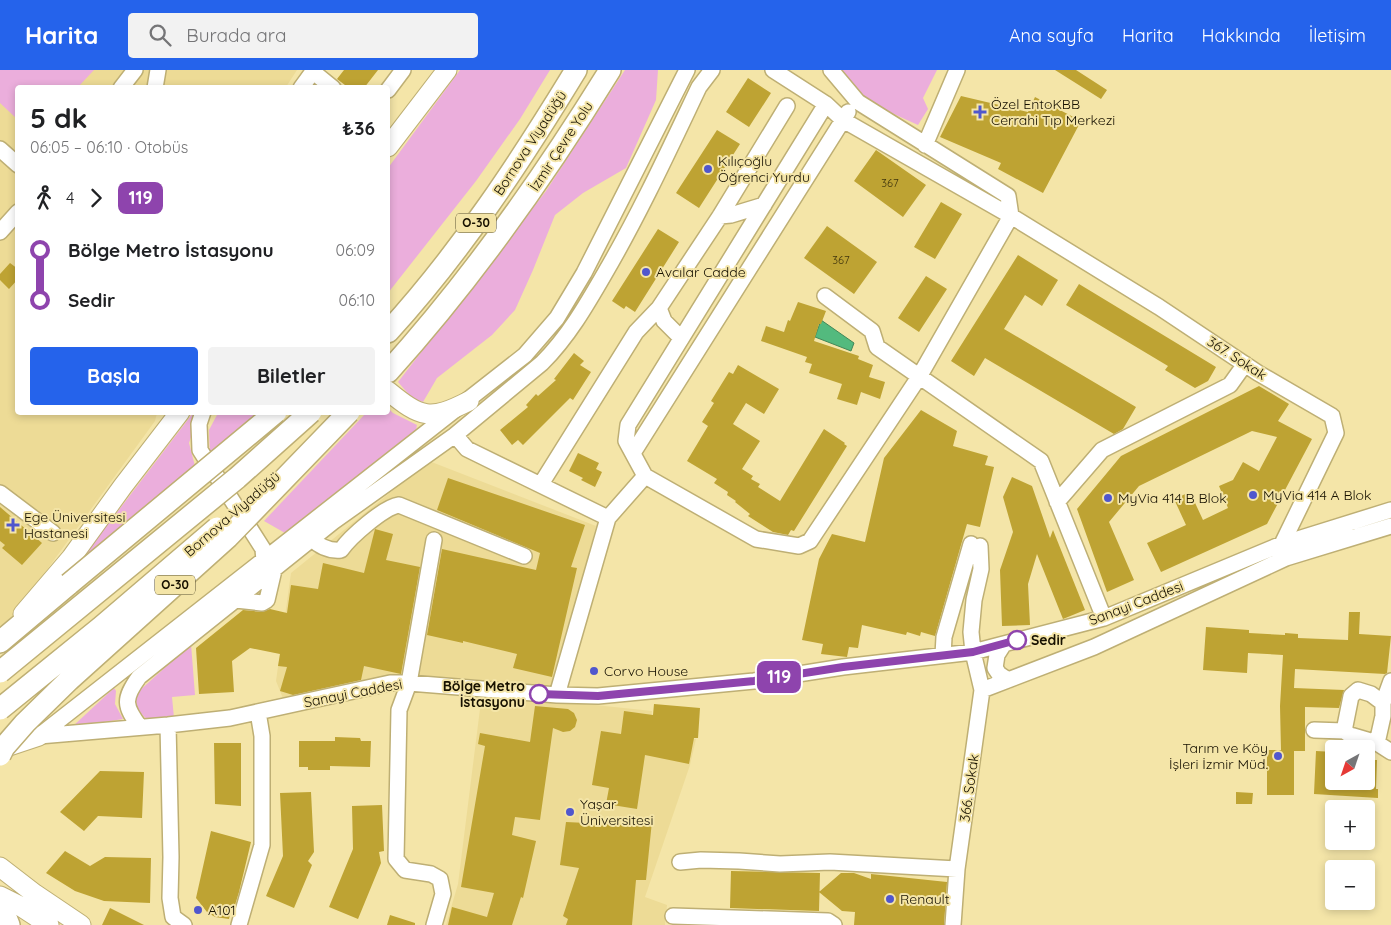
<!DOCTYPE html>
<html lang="tr">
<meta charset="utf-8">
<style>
body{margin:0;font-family:Quicksand,sans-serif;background:#f2f2f2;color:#202124;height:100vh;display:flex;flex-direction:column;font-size:19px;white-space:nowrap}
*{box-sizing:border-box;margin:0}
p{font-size:16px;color:#757577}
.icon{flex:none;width:28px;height:28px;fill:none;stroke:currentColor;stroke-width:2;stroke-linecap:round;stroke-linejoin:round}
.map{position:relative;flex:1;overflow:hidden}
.details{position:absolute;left:15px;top:15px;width:375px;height:330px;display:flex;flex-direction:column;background:#fff;border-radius:5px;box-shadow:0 2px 8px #0003}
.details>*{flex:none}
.badge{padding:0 10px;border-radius:8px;font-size:18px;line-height:32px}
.needle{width:32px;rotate:220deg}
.controls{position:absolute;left:1325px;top:670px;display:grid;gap:10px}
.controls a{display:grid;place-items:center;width:50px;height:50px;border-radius:5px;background:#fff;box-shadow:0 2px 8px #0003;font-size:25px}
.map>.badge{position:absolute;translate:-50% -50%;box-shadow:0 0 0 2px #fff}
.legs{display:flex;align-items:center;gap:8px;height:55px;padding:0 15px;font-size:16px}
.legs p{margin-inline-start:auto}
.headline{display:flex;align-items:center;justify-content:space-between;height:85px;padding:0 15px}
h1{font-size:28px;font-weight:800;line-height:38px}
.button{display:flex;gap:10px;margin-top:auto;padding:10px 15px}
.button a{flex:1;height:58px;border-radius:5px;background:#2563eb;color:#fff;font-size:20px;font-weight:800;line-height:58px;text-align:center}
.button a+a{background:#f2f2f2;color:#202124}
ul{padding:0 15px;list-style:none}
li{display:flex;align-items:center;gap:18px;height:50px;font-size:19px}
li i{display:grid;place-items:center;width:8px;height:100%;margin:0 6px;background:currentColor}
li i::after{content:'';width:12px;height:12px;margin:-6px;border:4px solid;border-radius:50%;background:#fff}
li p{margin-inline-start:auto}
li:first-child i{background:linear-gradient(#0000 50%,currentColor 0)}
li:last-child i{background:linear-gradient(currentColor 50%,#0000 0)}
header{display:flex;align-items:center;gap:30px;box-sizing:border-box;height:70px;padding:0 25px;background:#2563eb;color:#fff}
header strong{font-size:24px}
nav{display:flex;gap:28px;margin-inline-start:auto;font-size:18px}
.search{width:350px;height:45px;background:#f2f2f2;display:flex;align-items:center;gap:12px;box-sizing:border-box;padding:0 18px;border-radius:5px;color:#757577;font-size:19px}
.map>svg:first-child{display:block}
</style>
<header>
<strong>Harita</strong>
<div class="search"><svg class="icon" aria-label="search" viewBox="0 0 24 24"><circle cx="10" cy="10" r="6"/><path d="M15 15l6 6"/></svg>Burada ara</div>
<nav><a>Ana sayfa</a><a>Harita</a><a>Hakkında</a><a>İletişim</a></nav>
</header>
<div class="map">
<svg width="1391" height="855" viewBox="0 0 1391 855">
<rect width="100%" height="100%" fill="#f4e5a8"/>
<path fill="#eddb96" d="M0 0H297L286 17 18 18V342L157 343 155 351 17 541 0 558Z
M429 391 596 456 555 616 417 605 284 631 276 611 291 503Z
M482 623 652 641 649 666 696 669 690 695 645 827 667 835 665 855H446L458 814Z"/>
<path fill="#ebaedc" d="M0 0H94L78 17 18 18 17 49 0 33Z
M460 0H550L520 49 476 111 388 223V98Z
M625 0H658L656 30 626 98 583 123 555 145 533 200 515 240 492 265 437 308 423 332 412 328 398 312 546 121Z
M838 0H937L923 28 928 39 918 55 863 30Z
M388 338 393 343 417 355 416 360 285 463 264 451 366 343 388 342Z
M193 343H199L189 373 196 400 69 505Z
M218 343H260L210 385 209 360Z
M191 574 195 625 172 627 174 648 148 650C138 642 133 634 138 622Z
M114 618 116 621 115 634 123 649 72 657Z"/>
<path fill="#53ba7e" stroke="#418758" d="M821 250 854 273 851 281 815 267Z"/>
<path fill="#bea333" d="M344 0H378L364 18H349L337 9Z
M1055 0H1076L1107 20 1101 29Z
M748 8 771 23 749 57 726 42Z
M961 26 1028 42 1035 27 1081 51 1043 123 998 99 1001 93 940 67Z
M717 60 740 74 699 138 676 123Z
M876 80 926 115 903 147 854 111Z
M941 132 962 144 935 189 914 177Z
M827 156 877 192 854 224 804 188Z
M658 159 679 172 635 242 626 236 624 239 612 231Z
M1018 185 1058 210 1042 236 1025 225 1004 259 1136 337 1123 359 1114 364 985 288 974 306 951 291Z
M10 193 18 199V209L9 219 0 210V204Z
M926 206 947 219 919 262 898 248Z
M1079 214 1216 297 1208 311 1195 318 1165 300 1168 296 1066 235Z
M798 232 826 241 821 254H819L814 271 859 286 858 289 873 295 869 307 885 312 880 329 861 322 857 335 837 329 842 314 809 303 812 294 805 292 807 287 761 271 766 256 784 262 788 250 790 251Z
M574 283 584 291 580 295 591 302 573 330 570 328 523 375 518 370 512 375 500 360 528 337 526 335 536 324 538 326 556 310 554 309Z
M738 295 779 319 764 344 746 333 733 354 760 371 742 399 753 406 751 409 760 414 758 417 780 431 824 359 845 373 844 374 847 376 794 461 791 460 788 465 773 462 748 446 750 444 735 432 736 431 727 425 728 422 714 413 717 409 687 391 708 356 702 352 714 333 711 331 729 302 733 304Z
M1259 316 1289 334 1278 351 1312 369 1267 454 1161 502 1147 473 1186 455 1174 429 1190 422 1203 450 1228 438 1219 416 1233 410 1243 392 1259 401 1277 367 1252 361 1139 416 1109 452 1134 510 1107 522 1077 439 1121 386Z
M921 340 957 361 953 376 988 386 985 395 994 397 980 457 967 454 935 566 921 562 920 566 907 562 906 565 862 555 858 578 849 577 847 587 821 584 823 574 802 570 819 489 832 464 865 472 884 388Z
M578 383 599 393 596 399 602 402 595 417 581 410 583 408 569 401Z
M1012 407 1032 416 1050 468 1053 460 1085 540 1063 549 1037 484 1028 514 1030 555 1002 556 1000 500 1013 462 1003 427Z
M448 408 585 455 571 497 577 498 552 607 513 598 517 584 463 571V573L427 565 442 479 536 500 540 483 437 440Z
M0 437 42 473 22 495 2 478 5 475 0 471Z
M375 459 393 464 386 490 420 497 401 604 364 596 361 610 293 625 280 621 287 597 278 596 280 584 250 578 232 591 234 622 199 624 196 578 243 540 262 542 270 539 287 543 291 515 318 519 323 493 364 503Z
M1349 542H1360L1359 564 1391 566 1387 603 1385 604 1295 599 1294 618 1344 620 1339 638 1305 637V681H1294V725H1267V680H1281L1280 636 1283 585 1248 583 1247 603 1203 600 1206 557 1249 560V563L1285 565V563L1298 564V568L1348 570Z
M654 634 700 638 698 668H694L689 694 645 685 637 739 606 734 609 718 592 715 601 661 621 664 624 641 653 645Z
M535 636 568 639 574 643 577 650 575 657 570 661 563 662 553 658 540 750 515 747 512 765 536 771 523 828 521 827 512 855H448L452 837 487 847 494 823 461 817 485 676 478 674 480 663 530 672Z
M335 667 360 668 361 671H371L370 697 330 696V700H308V697H299V671H335Z
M214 673H241V736L215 734Z
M1316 681 1334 682V711H1366V690H1377L1376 719H1378V728L1314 724Z
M100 701 144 702 142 748 98 746 84 761 60 742Z
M311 722 314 782 308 791 312 795 294 838 266 826 283 786 280 723Z
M1236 722 1253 723 1252 734H1236Z
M382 735 384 781 379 782 381 793 358 849 329 837 353 779 352 736Z
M628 749 652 751 646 810H636L632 855H566L568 849 563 846 579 798 560 795 566 752 628 755Z
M211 761 251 772 239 822 235 835H232L229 849 215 847 207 842 196 828Z
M65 781 90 796 105 787 151 788 150 833 104 831 75 821 46 803Z
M731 801 820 803 819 841 730 838Z
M841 803H854L871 809V804L947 812 944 855H854L855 842 842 841 819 822Z
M110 838 144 855H102Z
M390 845 415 853V855H387Z"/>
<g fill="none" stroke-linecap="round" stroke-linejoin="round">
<defs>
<path id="minor" d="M773 0 826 34 843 50 1011 146 1159 237 1258 303 1332 346 1336 363 1282 474 1286 488
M312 1 333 18
M121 18 135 0
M155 18 158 0
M301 18 314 0
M388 20 403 0
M826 34 628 355 626 371 645 406 756 469 799 476 810 471 919 307 1011 146 1008 126 858 32 831 0
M925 75 957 0
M0 79 18 95
M720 146 731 145 764 135
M0 162 18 142
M825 226 872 261 877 277 1041 391 1104 548
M659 238 664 251 681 268
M203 342 199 354 200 380 263 479 264 491
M455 365 467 379 608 448
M633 383 848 42
M541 414 636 262 659 238 720 146 787 36
M0 423 53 463
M1057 432 1102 380 1230 315 1245 294
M312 469C320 477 330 481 341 480 350 467 384 437 399 435L524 486
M434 470 409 613 399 640 396 789 405 800 431 804 440 809 443 824 434 855
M236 530 262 533 267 530 274 500
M1004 574 997 585 995 598 999 604 1008 610
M943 585 944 567 971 474
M982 620 1094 577 1286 488 1391 456
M557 625 608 448 645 406
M1383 633 1391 611
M168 655 171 787 170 828 173 847 184 855
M140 657C124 636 123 629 139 607L333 452 455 365 542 293C568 267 586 236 605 203 640 143 669 80 699 17L712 0
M1314 660 1344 661
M39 666 168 655 230 648 390 613H409L557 625 598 626 754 611 843 597 973 582 1104 548 1282 474 1391 440
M39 666 525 285 557 248 584 203 687 0
M1377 673 1383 646V633L1371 624 1358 620 1351 626 1344 661 1350 665 1377 673 1391 682
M680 792 701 790 739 791 780 794 830 792 957 799
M673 846 828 851 834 855
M239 855 262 775V666L258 642
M953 855 957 799 982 620 973 582 971 562 974 530 981 499 980 476"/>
<path id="major" d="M388 77 447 0
M388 321C421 348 430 351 469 331
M23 544 71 488 123 416 180 342
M0 679 39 666
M0 797 35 824 81 855
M0 826 20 836 49 855"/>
<path id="highway" d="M388 262C461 182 520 92 576 0
M388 302C472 209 544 107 610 0
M0 572 69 514
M0 832 9 855"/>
</defs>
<use href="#minor" stroke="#beaf74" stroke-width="18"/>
<use href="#major" stroke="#beaf74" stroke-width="21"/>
<use href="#highway" stroke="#beaf74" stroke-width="24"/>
<use href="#minor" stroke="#fff" stroke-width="15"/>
<use href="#major" stroke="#fff" stroke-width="19"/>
<use href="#highway" stroke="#fff" stroke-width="21"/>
<defs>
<path id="highway-bridge" d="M69 514 276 342
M0 602 237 408 311 342
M0 639 100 558 217 458
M0 685 4 677 25 653 69 610 228 467 349 342"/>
</defs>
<use href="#highway-bridge" stroke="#beaf74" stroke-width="24" stroke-linecap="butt"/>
<use href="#highway-bridge" stroke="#fff" stroke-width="21"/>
</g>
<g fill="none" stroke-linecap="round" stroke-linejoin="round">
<defs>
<path id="line-1" d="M539 624 598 626 754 611 843 597 973 582 1017 570"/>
</defs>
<use href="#line-1" stroke="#fff" stroke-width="11"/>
<use href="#line-1" stroke="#8e44ad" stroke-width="8"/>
</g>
<g fill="#5057cd" stroke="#f4e5a8" stroke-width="2">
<path d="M977.5 34.5h5v5h5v5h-5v5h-5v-5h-5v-5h5z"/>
<circle cx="708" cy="99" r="5"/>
<circle cx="646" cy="202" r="5"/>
<circle cx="1253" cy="425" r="5"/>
<circle cx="1108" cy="428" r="5"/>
<path d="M10.5 447.5h5v5h5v5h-5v5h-5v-5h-5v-5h5z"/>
<circle cx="594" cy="601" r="5"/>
<circle cx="1278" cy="686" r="5"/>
<circle cx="570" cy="742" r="5"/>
<circle cx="890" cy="829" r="5"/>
<circle cx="198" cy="840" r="5"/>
</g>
<g fill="#fff" stroke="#8e44ad" stroke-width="2.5">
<circle cx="1017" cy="570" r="9"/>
<circle cx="539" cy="624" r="9"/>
</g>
<g text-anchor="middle" stroke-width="4" stroke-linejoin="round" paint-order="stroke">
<g font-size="11" fill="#41360d">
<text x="890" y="117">367</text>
<text x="841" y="194">367</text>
</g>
<g fill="#f4e5a8" stroke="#595132" stroke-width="1">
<rect x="456" y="143.5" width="40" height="19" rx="4"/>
<rect x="155" y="505.5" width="40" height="19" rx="4"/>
</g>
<g font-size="12" font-weight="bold" fill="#171100">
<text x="476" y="157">O-30</text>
<text x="175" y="519">O-30</text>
</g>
<g font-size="14" fill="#171100" stroke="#f4e5a8" text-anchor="start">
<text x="991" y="39">Özel EntoKBB<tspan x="991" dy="16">Cerrahi Tıp Merkezi</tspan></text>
<text x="718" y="96">Kılıçoğlu<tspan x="718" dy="16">Öğrenci Yurdu</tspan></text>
<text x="656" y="207">Avcılar Cadde</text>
<text x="1263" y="430">MyVia 414 A Blok</text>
<text x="1118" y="433">MyVia 414 B Blok</text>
<text x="24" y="452">Ege Üniversitesi<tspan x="24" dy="16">Hastanesi</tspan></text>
<text x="604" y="606">Corvo House</text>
<text x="1268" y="683" text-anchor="end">Tarım ve Köy<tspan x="1268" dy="16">İşleri İzmir Müd.</tspan></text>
<text x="580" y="739">Yaşar<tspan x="580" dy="16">Üniversitesi</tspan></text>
<text x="900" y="834">Renault</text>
<text x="208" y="845">A101</text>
</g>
<g font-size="14" fill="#171100" stroke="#f4e5a8">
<text transform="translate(530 73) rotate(-57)" y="5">Bornova Viyadüğü</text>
<text transform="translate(561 76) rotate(-57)" y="5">İzmir Çevre Yolu</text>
<text transform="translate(1237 288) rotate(33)" y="5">367. Sokak</text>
<text transform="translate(232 444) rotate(-41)" y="5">Bornova Viyadüğü</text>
<text transform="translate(1136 533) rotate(-21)" y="5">Sanayi Caddesi</text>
<text transform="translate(353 623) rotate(-11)" y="5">Sanayi Caddesi</text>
<text transform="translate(969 718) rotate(-82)" y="5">366. Sokak</text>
</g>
<g font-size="14" font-weight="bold" fill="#171100" stroke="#f4e5a8" text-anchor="start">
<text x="1031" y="575">Sedir</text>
<text x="525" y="621" text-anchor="end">Bölge Metro<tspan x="525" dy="16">İstasyonu</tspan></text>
</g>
</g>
</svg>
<div class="controls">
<a><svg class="needle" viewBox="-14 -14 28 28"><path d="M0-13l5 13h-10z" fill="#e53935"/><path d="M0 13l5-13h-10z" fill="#757577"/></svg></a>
<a>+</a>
<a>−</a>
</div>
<b class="badge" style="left:779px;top:607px;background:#8e44ad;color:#fff">119</b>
<section class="details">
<div class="headline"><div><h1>5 dk</h1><p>06:05 – 06:10 · Otobüs</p></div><b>₺36</b></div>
<div class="legs"><svg class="icon" aria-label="walk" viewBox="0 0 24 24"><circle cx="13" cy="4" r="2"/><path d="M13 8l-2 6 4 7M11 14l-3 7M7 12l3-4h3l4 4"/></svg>4<svg class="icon" aria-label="forward" viewBox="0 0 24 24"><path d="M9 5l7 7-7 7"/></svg><b class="badge" style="background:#8e44ad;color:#fff">119</b></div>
<ul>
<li><i style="color:#8e44ad"></i><b>Bölge Metro İstasyonu</b><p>06:09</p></li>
<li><i style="color:#8e44ad"></i><b>Sedir</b><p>06:10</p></li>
</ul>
<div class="button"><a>Başla</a><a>Biletler</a></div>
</section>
</div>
